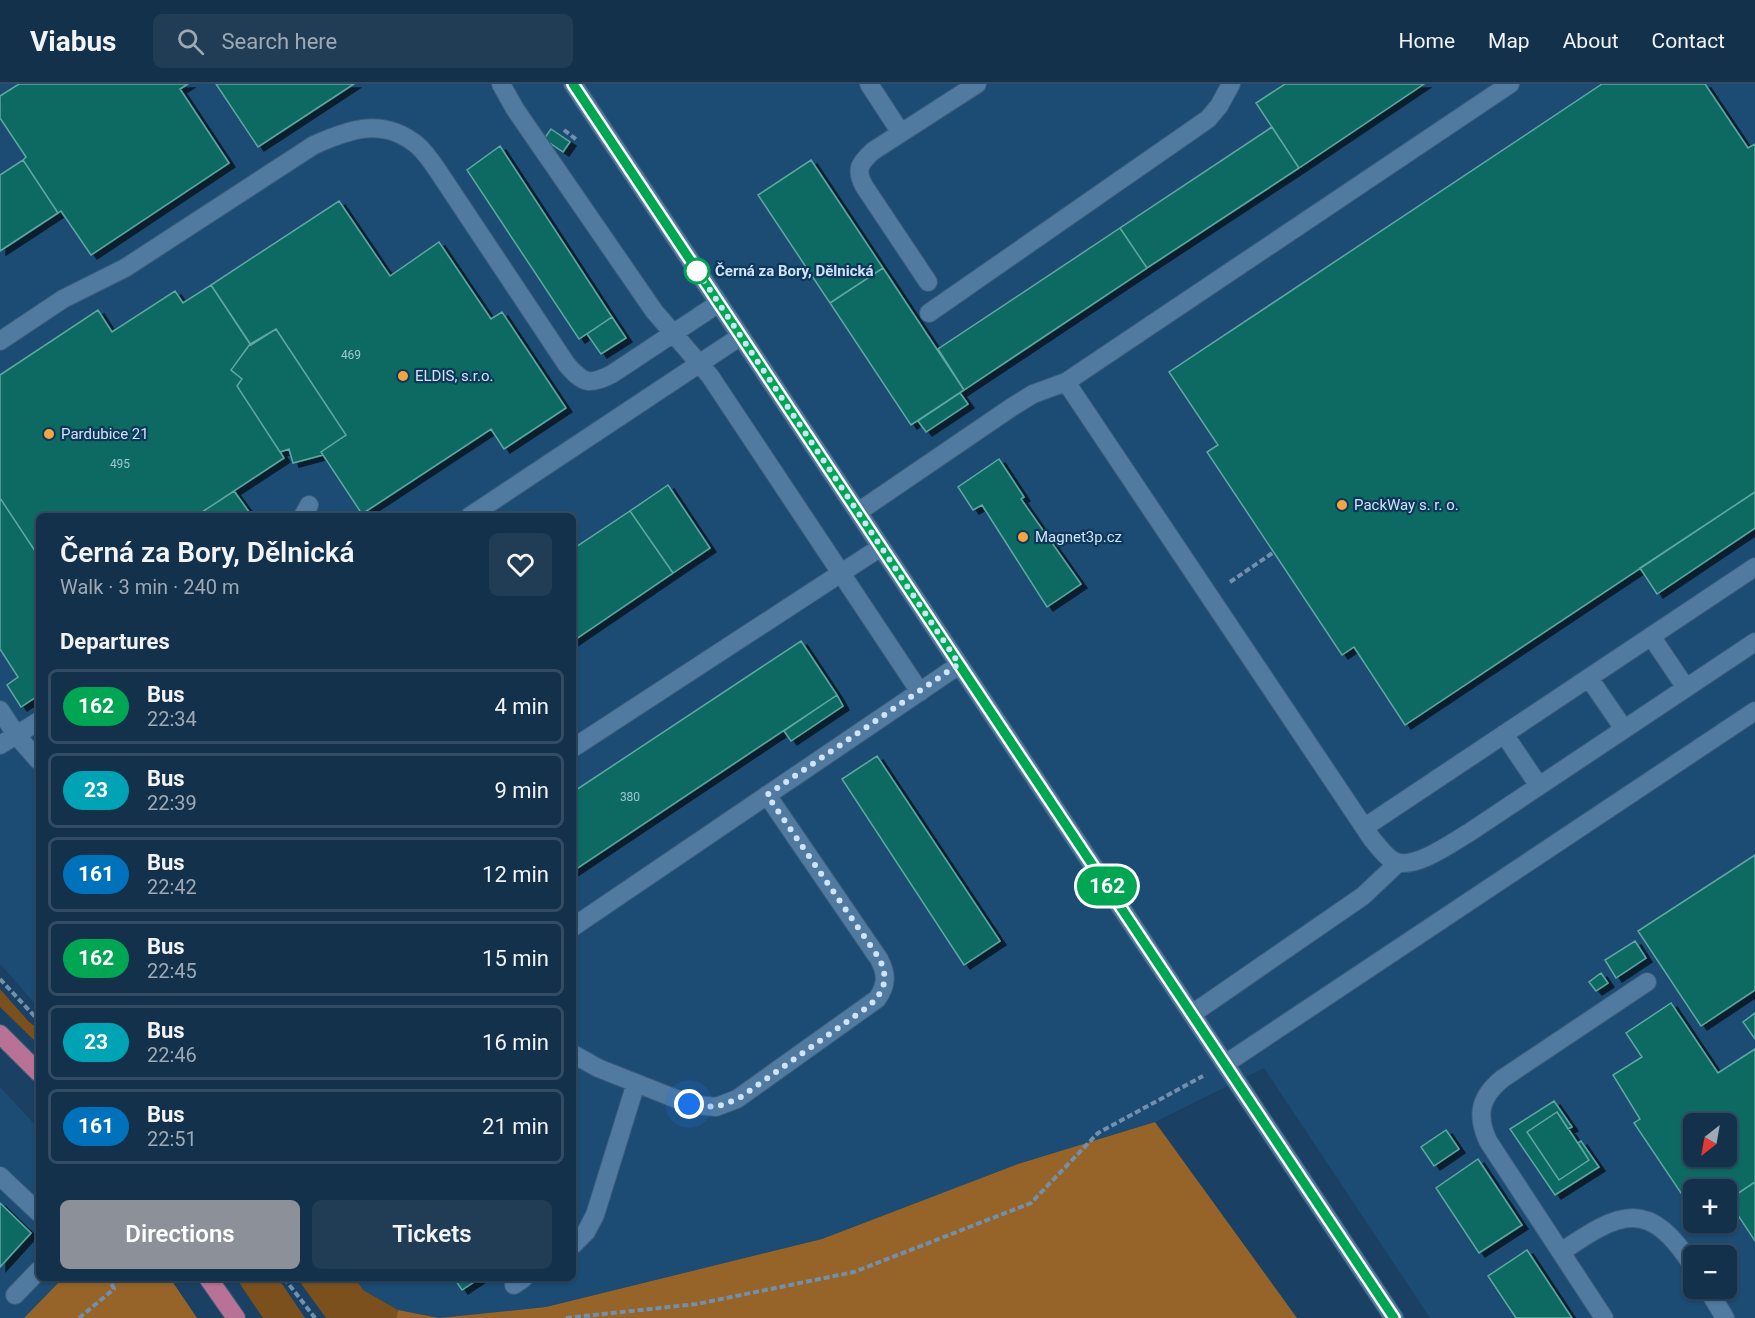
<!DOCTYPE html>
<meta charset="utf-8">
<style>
body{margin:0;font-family:Roboto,sans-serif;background:#213d55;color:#f1f3f6;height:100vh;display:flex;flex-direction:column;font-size:22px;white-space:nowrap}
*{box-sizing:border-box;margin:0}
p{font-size:20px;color:#9da9b5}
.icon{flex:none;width:33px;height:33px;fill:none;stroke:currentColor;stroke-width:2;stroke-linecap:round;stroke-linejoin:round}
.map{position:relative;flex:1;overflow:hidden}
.drawer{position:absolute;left:36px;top:429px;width:540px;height:768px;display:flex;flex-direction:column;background:#14314b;border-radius:9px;box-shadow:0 2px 4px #0004,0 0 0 2px #334c63}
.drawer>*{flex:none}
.badge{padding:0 12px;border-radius:20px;font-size:21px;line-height:39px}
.needle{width:39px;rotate:211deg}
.tools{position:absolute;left:1683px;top:1029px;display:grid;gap:12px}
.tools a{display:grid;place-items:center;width:54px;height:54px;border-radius:9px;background:#14314b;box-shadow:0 2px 4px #0004,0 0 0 2px #334c63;font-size:30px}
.you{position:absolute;width:30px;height:30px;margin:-15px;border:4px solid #fff;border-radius:50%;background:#1a73e8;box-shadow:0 0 0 9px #1a73e833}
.map>.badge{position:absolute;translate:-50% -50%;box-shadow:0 0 0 3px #fff}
h2{padding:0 24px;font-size:22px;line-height:54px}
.round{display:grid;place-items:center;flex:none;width:63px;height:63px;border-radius:9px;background:#213d55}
.overview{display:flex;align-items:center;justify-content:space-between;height:102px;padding:0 24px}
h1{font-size:28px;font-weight:600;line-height:45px}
.button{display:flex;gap:12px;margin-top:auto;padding:12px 24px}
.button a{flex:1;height:69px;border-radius:9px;background:#8c9099;color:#fff;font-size:24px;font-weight:600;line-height:69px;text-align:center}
.button a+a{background:#213d55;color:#f1f3f6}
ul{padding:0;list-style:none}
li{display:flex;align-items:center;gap:18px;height:75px;margin:0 12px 9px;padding:0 12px;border:3px solid #334c63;border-radius:9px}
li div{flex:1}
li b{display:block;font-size:22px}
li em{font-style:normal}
li .badge{min-width:66px;font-weight:700;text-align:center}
header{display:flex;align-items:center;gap:36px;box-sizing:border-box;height:84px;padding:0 30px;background:#14314b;border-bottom:2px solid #334c63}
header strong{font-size:28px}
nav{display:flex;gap:33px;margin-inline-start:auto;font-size:21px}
.search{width:420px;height:54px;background:#213d55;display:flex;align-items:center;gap:15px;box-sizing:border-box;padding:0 21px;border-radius:9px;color:#9da9b5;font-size:22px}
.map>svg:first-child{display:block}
</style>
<header>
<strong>Viabus</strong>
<div class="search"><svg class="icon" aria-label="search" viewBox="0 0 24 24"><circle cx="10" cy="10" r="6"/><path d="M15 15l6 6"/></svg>Search here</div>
<nav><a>Home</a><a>Map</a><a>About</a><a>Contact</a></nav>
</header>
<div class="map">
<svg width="1755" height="1234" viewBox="0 0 1755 1234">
<defs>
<filter id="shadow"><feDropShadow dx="6" dy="4" stdDeviation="0" flood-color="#0009"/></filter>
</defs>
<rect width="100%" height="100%" fill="#1a4164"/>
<path fill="#1c4b73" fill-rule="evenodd" d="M0 0H1755V1234H1430L1264 984 1155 1038 1018 1080 822 1155 546 1223 439 1234 398 1226 363 1206 355 1194H573V432H39V924L0 880ZM1694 1040H1726V1072H1694ZM1694 1106H1726V1138H1694ZM1694 1172H1726V1204H1694Z
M0 1003 39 1045V1194H63L24 1234H0Z"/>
<path fill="#7b501d" d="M0 905 29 938 39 945V961L0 923Z
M236 1194H278L305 1234H263Z
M297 1194H355L363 1206 398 1226 396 1234H326Z"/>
<path fill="#966428" d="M1155 1038 1297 1234H396L398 1226 439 1234 546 1223 822 1155 1018 1080Z
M63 1194H170L197 1234H24Z"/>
<path fill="#0e6a64" stroke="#5ea8a1" stroke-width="1.5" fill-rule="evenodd" filter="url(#shadow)" d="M19 0H188L180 5 229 79 91 171 61 127 58 129 23 76 26 73 0 34V12Z
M216 0H354L258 63Z
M1285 0H1424L1299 84 1256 19Z
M1602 0H1705L1748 64 1755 60V408L1405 641 1354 563 1342 571 1207 368 1218 361 1169 288Z
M1272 43 1299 84 1147 184 1120 144Z
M551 45 570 58 563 68 544 55Z
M500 62 612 233 579 255 467 86Z
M23 76 58 129 0 167V91Z
M811 76 883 184 830 219 758 111Z
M339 117 390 192 439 158 491 235 502 228 566 324 504 365 491 345 362 430 321 368 346 351 276 245 251 261 211 201Z
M1120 144 1147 184 964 306 938 265Z
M883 184 964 306 911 341 830 219Z
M211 201 250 260 231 286 242 295 237 302 284 374 196 432H39V473L0 414V291L98 226 112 248 175 207 183 219Z
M612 233 626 254 601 270 587 250Z
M276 245 346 351 321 368 323 371 293 379 289 365 280 368 237 302 242 295 231 286 250 260Z
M960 309 968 320 926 348 918 337Z
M999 375 1024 413 1021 415 1081 500 1047 523 982 421 973 426 958 403Z
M668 401 710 464 673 489 630 427Z
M234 407 252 432H196Z
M1755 408V444L1657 510 1640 484Z
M0 414 39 473V611L21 623 7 601 18 593 0 565Z
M630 427 673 489 573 557V465Z
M801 557 837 611 573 787V708Z
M837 611 843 622 791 657 784 647Z
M877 672 1000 857 964 881 842 695Z
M1755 771V906L1701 942 1638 847Z
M1635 857 1646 874 1616 894 1605 876Z
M1601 889 1608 899 1596 907 1589 898Z
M1671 919 1718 989 1755 965V1098L1728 1116 1726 1106H1720L1718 1102 1712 1106H1694V1117L1689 1121 1634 1039 1640 1035 1613 991 1642 973 1626 949ZM1694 1040H1726V1072H1694Z
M1755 929V955L1743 938Z
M1554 1017 1572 1043 1568 1045 1557 1028 1527 1048 1559 1096 1589 1076 1578 1059 1581 1057 1599 1083 1555 1111 1510 1045Z
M1557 1028 1589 1076 1559 1096 1527 1048Z
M1446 1046 1459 1065 1434 1082 1421 1063Z
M1478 1075 1522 1141 1479 1169 1436 1104Z
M1755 1098V1157L1728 1116Z
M0 1119 31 1149 0 1183Z
M1527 1166 1572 1234H1516L1488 1192Z
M454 1194H480L462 1206Z"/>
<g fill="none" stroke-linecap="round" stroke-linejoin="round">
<defs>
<path id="minor" d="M501 0 515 25 654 227 710 292 920 608
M573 0 1394 1234
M869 0 901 49
M928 198 864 102C855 85 860 79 873 67L977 0
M929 229 1208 35 1219 22 1231 0
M0 257 63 215 125 184 314 61C350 45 383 33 417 61 425 68 432 78 438 87L567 281C583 299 589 302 612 290L719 219
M1066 298 1372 755C1379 763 1386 774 1396 778 1416 785 1453 758 1470 748L1755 558
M858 428 1012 323 1033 310 1066 298 1510 0
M303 432 309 421
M470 432 741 252
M1651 552 1686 604
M1589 594 1624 645
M0 626 17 652 39 677
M1504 650 1539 702
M0 661 39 637
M573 664 881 463
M1365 743 1755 483
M573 843 959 581
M1192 930 1363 812 1398 779
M573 970 598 984 689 1020 716 1023 737 1015 877 915C887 901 887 890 879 875L767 711
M1225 980 1755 627
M0 1092 39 1129
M573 1161 586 1148 595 1131 636 999
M1561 1168C1621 1127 1649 1113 1694 1184
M514 1201 524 1194
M1707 1204 1725 1234
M15 1211 39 1186
M1604 1234 1488 1057C1476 1031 1480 1013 1502 995L1647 898"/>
<path id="major" d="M0 950 39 989
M208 1194 236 1234"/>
</defs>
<use href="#minor" stroke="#3a5c7a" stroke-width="20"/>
<use href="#major" stroke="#3a5c7a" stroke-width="20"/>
<path stroke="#7290ad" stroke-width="4" stroke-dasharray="6 3" stroke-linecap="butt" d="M564 46 577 56
M1230 498 1274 468
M0 895 39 937
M284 1194 315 1234
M79 1234 114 1205 109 1194
M566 1234 697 1220 854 1188 1031 1119 1098 1049 1203 992"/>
<use href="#minor" stroke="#517aa0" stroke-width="18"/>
<use href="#major" stroke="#b87296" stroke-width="18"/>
</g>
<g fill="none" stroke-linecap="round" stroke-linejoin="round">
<defs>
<path id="line" d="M573 0 1394 1234"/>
</defs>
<use href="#line" stroke="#fff" stroke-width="14"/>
<use href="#line" stroke="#00a651" stroke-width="9"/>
<path stroke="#cfe4fa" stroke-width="6" stroke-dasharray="0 10.8" d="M689 1020 716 1023 738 1015 869 922C885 907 889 894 879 874L767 711 959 580 692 179 697 187"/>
</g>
<circle fill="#fff" stroke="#00a651" stroke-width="3" cx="697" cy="187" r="12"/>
<g fill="#f3a443" stroke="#0e3759" stroke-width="2">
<circle cx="403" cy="292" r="6"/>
<circle cx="49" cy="350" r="6"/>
<circle cx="1342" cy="421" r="6"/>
<circle cx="1023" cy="453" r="6"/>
</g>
<g text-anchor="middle" stroke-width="4.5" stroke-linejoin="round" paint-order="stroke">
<g font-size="12" fill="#9fc6d4">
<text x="351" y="275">469</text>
<text x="120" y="384">495</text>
<text x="630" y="717">380</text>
</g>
<g font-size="15" font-weight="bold" fill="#cfe4fa" stroke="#0e3759" text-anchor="start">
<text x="715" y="192">Černá za Bory, Dělnická</text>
</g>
<g font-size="15" fill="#cfe4fa" stroke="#0e3759" text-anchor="start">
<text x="415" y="297">ELDIS, s.r.o.</text>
<text x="61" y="355">Pardubice 21</text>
<text x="1354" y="426">PackWay s. r. o.</text>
<text x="1035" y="458">Magnet3p.cz</text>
</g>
</g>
</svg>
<div class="tools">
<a><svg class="needle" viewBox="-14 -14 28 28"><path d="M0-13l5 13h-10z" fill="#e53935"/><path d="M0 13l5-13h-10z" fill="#9da9b5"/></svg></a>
<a>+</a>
<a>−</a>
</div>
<div class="you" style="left:689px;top:1020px"></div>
<b class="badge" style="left:1107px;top:802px;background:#00a651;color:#fff">162</b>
<section class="drawer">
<div class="overview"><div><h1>Černá za Bory, Dělnická</h1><p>Walk · 3 min · 240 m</p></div><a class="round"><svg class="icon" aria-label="heart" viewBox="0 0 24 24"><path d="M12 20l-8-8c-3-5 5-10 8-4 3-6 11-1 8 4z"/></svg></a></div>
<h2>Departures</h2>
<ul>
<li><span class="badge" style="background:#00a651;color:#fff">162</span><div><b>Bus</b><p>22:34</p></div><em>4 min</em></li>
<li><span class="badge" style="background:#00a3b4;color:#fff">23</span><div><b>Bus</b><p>22:39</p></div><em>9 min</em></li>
<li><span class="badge" style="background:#0072bc;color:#fff">161</span><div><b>Bus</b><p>22:42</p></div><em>12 min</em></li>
<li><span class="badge" style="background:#00a651;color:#fff">162</span><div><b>Bus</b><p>22:45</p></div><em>15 min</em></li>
<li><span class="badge" style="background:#00a3b4;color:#fff">23</span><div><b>Bus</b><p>22:46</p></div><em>16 min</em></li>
<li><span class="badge" style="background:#0072bc;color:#fff">161</span><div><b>Bus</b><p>22:51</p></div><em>21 min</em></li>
</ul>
<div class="button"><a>Directions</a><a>Tickets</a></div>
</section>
</div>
